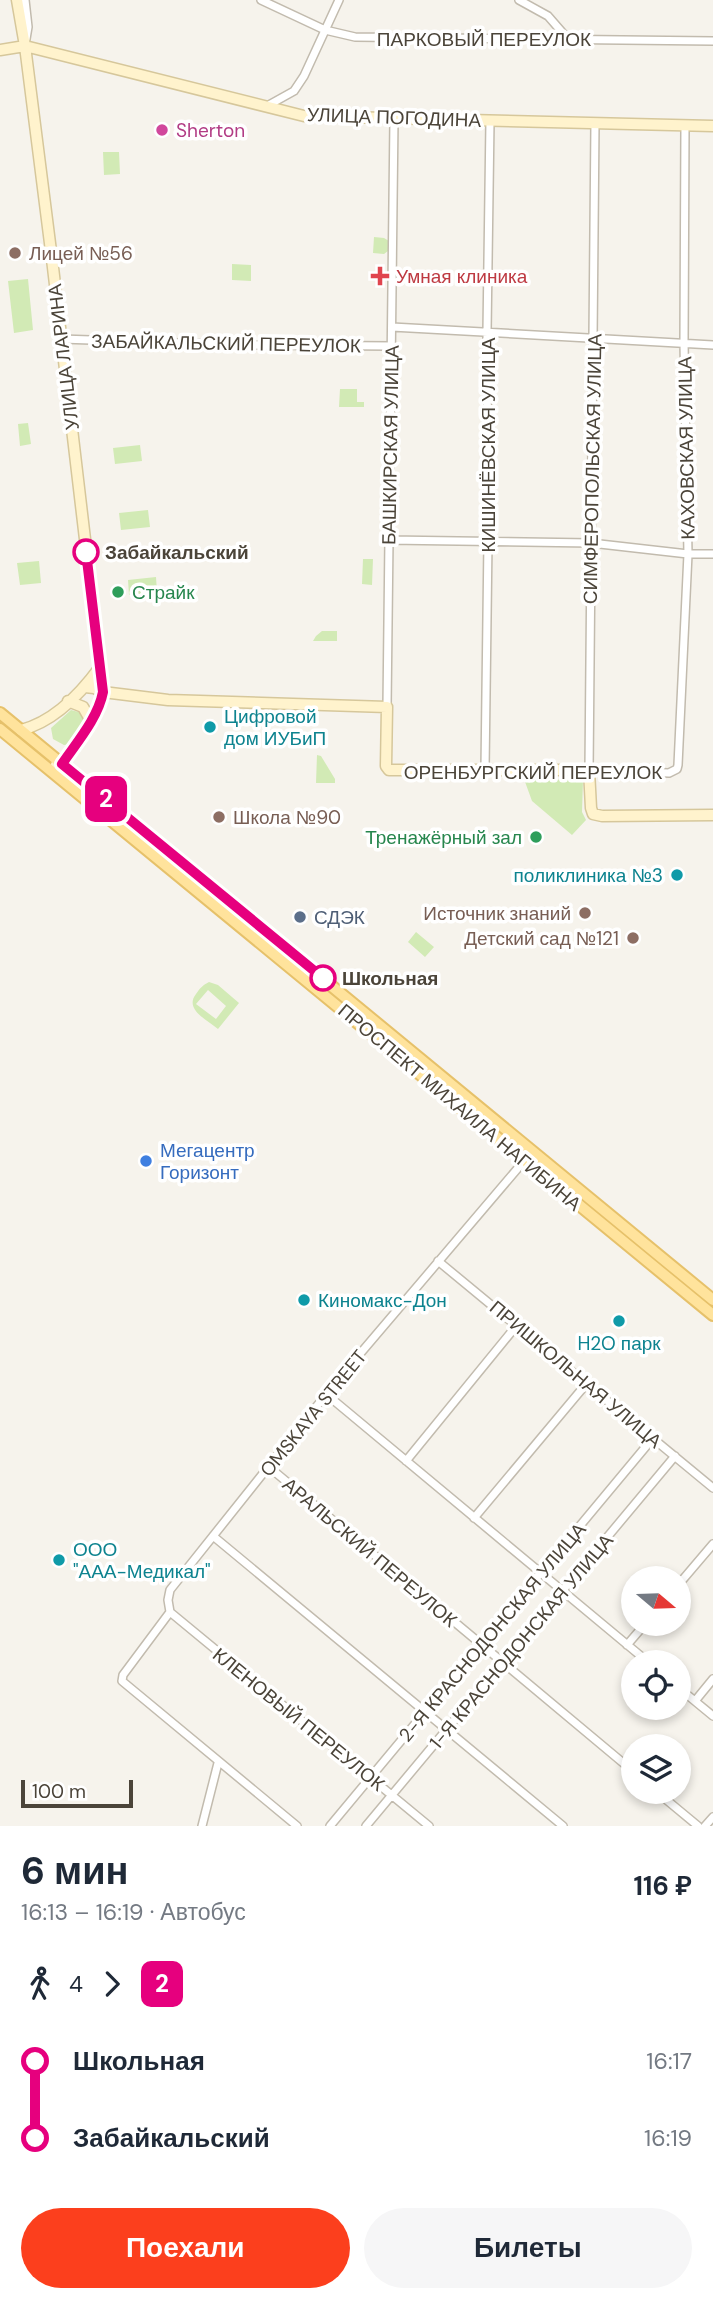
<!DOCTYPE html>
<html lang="ru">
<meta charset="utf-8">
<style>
body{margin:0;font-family:"DM Sans",sans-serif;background:#f6f6f7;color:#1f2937;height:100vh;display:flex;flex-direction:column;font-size:26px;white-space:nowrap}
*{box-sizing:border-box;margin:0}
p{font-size:23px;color:#747a83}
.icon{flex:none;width:38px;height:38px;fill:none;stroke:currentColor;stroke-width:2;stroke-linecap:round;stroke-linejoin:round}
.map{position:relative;height:1826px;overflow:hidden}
.side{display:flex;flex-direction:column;background:#fff;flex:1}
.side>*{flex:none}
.badge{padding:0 14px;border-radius:10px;font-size:24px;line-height:46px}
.needle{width:46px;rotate:109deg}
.buttons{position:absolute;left:621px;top:1566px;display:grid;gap:14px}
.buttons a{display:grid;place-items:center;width:70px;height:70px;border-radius:50%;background:#fff;box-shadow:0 4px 10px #0003;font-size:35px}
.scale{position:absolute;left:21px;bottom:18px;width:112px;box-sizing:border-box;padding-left:7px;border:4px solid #4b4439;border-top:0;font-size:19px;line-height:24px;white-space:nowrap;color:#4b4439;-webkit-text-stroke:5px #fff;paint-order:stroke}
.map>.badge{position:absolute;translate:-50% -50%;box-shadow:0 0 0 4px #fff}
.legs{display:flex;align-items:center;gap:10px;height:77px;padding:0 21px;font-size:23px}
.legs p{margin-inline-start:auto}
.head{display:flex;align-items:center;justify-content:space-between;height:119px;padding:0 21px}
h1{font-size:38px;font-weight:700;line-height:52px}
.cta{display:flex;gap:14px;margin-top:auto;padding:14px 21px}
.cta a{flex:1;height:80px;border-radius:42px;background:#fc3f1d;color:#fff;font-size:28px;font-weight:700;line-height:80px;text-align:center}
.cta a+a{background:#f6f6f7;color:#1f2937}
ul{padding:0 21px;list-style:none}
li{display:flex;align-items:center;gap:24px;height:77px;font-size:26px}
li i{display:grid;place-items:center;width:10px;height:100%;margin:0 9px;background:currentColor}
li i::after{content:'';width:18px;height:18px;margin:-9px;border:5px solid;border-radius:50%;background:#fff}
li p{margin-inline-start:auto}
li:first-child i{background:linear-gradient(#0000 50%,currentColor 0)}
li:last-child i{background:linear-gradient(currentColor 50%,#0000 0)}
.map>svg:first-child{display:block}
</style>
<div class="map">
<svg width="713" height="1826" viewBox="0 0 713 1826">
<rect width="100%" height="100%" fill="#f6f3ec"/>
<path fill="#d2eab5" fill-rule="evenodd" d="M103 152H119L120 174 104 175Z
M374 237 384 238 389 241 388 251 384 254 373 253Z
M232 264 251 265V281L232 280Z
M28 279 33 330 14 333 8 281Z
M340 389H357V402H364V407H339Z
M28 423 31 444 20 446 18 424Z
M140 445 142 461 115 464 113 448Z
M148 510 150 527 121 530 119 513Z
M363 559H373L372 585 362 584Z
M39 561 41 583 20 585 17 563Z
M156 577 157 592 129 595 128 580Z
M322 631H337V641H313L316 636Z
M71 710 82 713 84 724 70 744 64 745 53 739 51 728Z
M317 755 321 756 335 779V783H316Z
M524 779 583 780 582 812 586 820 572 835 532 801Z
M416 932 434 947 425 957 408 942Z
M209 982 218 985 239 1003 218 1029C207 1020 184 1009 196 994 200 988 203 985 209 982ZM208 990 226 1006 216 1019 196 1004Z"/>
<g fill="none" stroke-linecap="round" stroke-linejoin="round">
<defs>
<path id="street" d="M25 0 28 27 26 39
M261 0 325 30 355 37 713 41
M519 0 548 16 568 39
M267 106 294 91 304 76 339 0
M595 123 589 770 669 773 677 769 678 765 688 554 684 343 685 126
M392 327 713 345
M61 339 240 345 392 346
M389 540 591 543 688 554H713
M387 707 394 119
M485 769 488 541 487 332 490 121
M438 1261 713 1488
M326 1394 648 1662
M406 1461 517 1325
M269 1467 634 1772
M474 1518 587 1383
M213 1536 563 1826
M679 1584 713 1544
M170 1612 429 1826
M627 1645 645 1624
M679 1688 713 1716
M695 1701 713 1679
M657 1792 698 1826
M202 1826 218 1763
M297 1826 122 1681 123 1675 170 1612 168 1600 170 1590 336 1382 524 1161
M330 1826 653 1438
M366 1826 675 1456
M705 1826 713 1817"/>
<path id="secondary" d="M17 0 25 46 52 259 103 692C98 718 77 742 62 764L56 765
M0 50 25 46 304 116 713 126
M85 687 94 688 103 692 168 700 387 707 386 766 389 770H589L591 808 593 814 602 816 713 815
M68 701 83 707 91 721
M21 730C53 722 81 693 100 667"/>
<path id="primary" d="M0 713 713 1300
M0 729 713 1315"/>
</defs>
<use href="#street" stroke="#c2bbae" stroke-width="10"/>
<use href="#secondary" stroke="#d6c79b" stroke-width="13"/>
<use href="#primary" stroke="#e6c16a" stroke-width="14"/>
<use href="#street" stroke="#fff" stroke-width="7"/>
<use href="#secondary" stroke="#fff3cd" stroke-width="10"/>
<use href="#primary" stroke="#ffe39c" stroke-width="10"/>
</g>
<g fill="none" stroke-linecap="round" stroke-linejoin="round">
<defs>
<path id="line-1" d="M86 552 103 692C98 718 77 742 62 764L323 978"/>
</defs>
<use href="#line-1" stroke="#fff" stroke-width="16"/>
<use href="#line-1" stroke="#e6007e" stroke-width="10"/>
</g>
<circle fill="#d1479c" stroke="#fff" stroke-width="2.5" cx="162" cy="130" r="7"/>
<g fill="#8d6e63" stroke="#fff" stroke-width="2.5">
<circle cx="15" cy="253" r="7"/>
<circle cx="219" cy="817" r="7"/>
<circle cx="585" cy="913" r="7"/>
<circle cx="633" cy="938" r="7"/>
</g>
<path fill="#e0444e" stroke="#fff" stroke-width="2.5" d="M376.5 265.5h7v7h7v7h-7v7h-7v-7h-7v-7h7z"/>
<g fill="#fff" stroke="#e6007e" stroke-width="3.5">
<circle cx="86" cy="552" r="12"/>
<circle cx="323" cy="978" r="12"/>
</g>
<g fill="#2e9e5b" stroke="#fff" stroke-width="2.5">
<circle cx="118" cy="592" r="7"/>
<circle cx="536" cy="837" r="7"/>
</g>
<g fill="#0f9aa8" stroke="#fff" stroke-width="2.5">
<circle cx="210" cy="727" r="7"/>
<circle cx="677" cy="875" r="7"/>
<circle cx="304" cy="1300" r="7"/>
<circle cx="619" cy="1321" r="7"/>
<circle cx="59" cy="1560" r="7"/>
</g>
<circle fill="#5c6f8a" stroke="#fff" stroke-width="2.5" cx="300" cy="917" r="7"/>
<circle fill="#3f7fe0" stroke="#fff" stroke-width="2.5" cx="146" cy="1161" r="7"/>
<g text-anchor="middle" stroke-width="7" stroke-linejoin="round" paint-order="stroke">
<g font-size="19" fill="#4b4439" stroke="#fff">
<text x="484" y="46">ПАРКОВЫЙ ПЕРЕУЛОК</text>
<text transform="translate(394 117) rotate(2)" y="7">УЛИЦА ПОГОДИНА</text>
<text transform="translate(226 343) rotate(1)" y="7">ЗАБАЙКАЛЬСКИЙ ПЕРЕУЛОК</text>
<text transform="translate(63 357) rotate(-97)" y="7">УЛИЦА ЛАРИНА</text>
<text transform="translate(390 445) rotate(-89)" y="7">БАШКИРСКАЯ УЛИЦА</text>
<text transform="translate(488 445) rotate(-90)" y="7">КИШИНЁВСКАЯ УЛИЦА</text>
<text transform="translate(686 448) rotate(-91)" y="7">КАХОВСКАЯ УЛИЦА</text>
<text transform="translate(592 469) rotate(-89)" y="7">СИМФЕРОПОЛЬСКАЯ УЛИЦА</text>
<text x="533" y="779">ОРЕНБУРГСКИЙ ПЕРЕУЛОК</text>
<text transform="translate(460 1107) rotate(40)" y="7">ПРОСПЕКТ МИХАИЛА НАГИБИНА</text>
<text transform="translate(576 1374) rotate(40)" y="7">ПРИШКОЛЬНАЯ УЛИЦА</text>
<text transform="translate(313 1413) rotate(-51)" y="7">OMSKAYA STREET</text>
<text transform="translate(370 1552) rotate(40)" y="7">АРАЛЬСКИЙ ПЕРЕУЛОК</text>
<text transform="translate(492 1632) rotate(-50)" y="7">2-Я КРАСНОДОНСКАЯ УЛИЦА</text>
<text transform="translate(521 1641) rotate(-50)" y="7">1-Я КРАСНОДОНСКАЯ УЛИЦА</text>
<text transform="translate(299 1719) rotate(39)" y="7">КЛЕНОВЫЙ ПЕРЕУЛОК</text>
</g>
<g font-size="19" fill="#b23c85" stroke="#fff" text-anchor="start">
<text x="176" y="137">Sherton</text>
</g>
<g font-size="19" fill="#785e54" stroke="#fff" text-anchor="start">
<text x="29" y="260">Лицей №56</text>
<text x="233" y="824">Школа №90</text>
<text x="571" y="920" text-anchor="end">Источник знаний</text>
<text x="619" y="945" text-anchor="end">Детский сад №121</text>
</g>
<g font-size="19" fill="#be3a42" stroke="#fff" text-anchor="start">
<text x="396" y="283">Умная клиника</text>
</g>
<g font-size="19" font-weight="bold" fill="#4b4439" stroke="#fff" text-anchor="start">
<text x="105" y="559">Забайкальский</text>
<text x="342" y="985">Школьная</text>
</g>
<g font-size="19" fill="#27864d" stroke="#fff" text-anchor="start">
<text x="132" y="599">Страйк</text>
<text x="522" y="844" text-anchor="end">Тренажёрный зал</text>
</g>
<g font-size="19" fill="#0d838f" stroke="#fff" text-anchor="start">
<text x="224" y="723">Цифровой<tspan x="224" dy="22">дом ИУБиП</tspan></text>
<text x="663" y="882" text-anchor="end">поликлиника №3</text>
<text x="318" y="1307">Киномакс-Дон</text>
<text x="619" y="1350" text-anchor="middle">H2O парк</text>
<text x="73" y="1556">ООО<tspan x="73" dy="22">"ААА-Медикал"</tspan></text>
</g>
<g font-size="19" fill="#4e5e75" stroke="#fff" text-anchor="start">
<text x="314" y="924">СДЭК</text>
</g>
<g font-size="19" fill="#366cbe" stroke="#fff" text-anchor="start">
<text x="160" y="1157">Мегацентр<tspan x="160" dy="22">Горизонт</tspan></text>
</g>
</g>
</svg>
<div class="buttons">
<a><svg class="needle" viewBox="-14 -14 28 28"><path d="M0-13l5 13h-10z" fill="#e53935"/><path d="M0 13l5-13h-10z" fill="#747a83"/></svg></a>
<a><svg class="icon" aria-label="locate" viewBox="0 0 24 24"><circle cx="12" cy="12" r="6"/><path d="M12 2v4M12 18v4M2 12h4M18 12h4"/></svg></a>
<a><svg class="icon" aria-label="layers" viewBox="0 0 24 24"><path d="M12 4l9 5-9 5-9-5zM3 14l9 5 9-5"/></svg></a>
</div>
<div class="scale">100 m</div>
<b class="badge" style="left:106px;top:799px;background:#e6007e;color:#fff">2</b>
</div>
<section class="side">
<div class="head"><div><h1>6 мин</h1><p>16:13 – 16:19 · Автобус</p></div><b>116 ₽</b></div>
<div class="legs"><svg class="icon" aria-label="walk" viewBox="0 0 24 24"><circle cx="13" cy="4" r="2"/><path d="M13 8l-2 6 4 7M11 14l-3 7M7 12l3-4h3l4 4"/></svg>4<svg class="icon" aria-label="forward" viewBox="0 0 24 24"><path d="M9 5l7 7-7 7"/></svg><b class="badge" style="background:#e6007e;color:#fff">2</b></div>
<ul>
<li><i style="color:#e6007e"></i><b>Школьная</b><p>16:17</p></li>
<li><i style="color:#e6007e"></i><b>Забайкальский</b><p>16:19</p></li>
</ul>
<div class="cta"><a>Поехали</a><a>Билеты</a></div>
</section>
